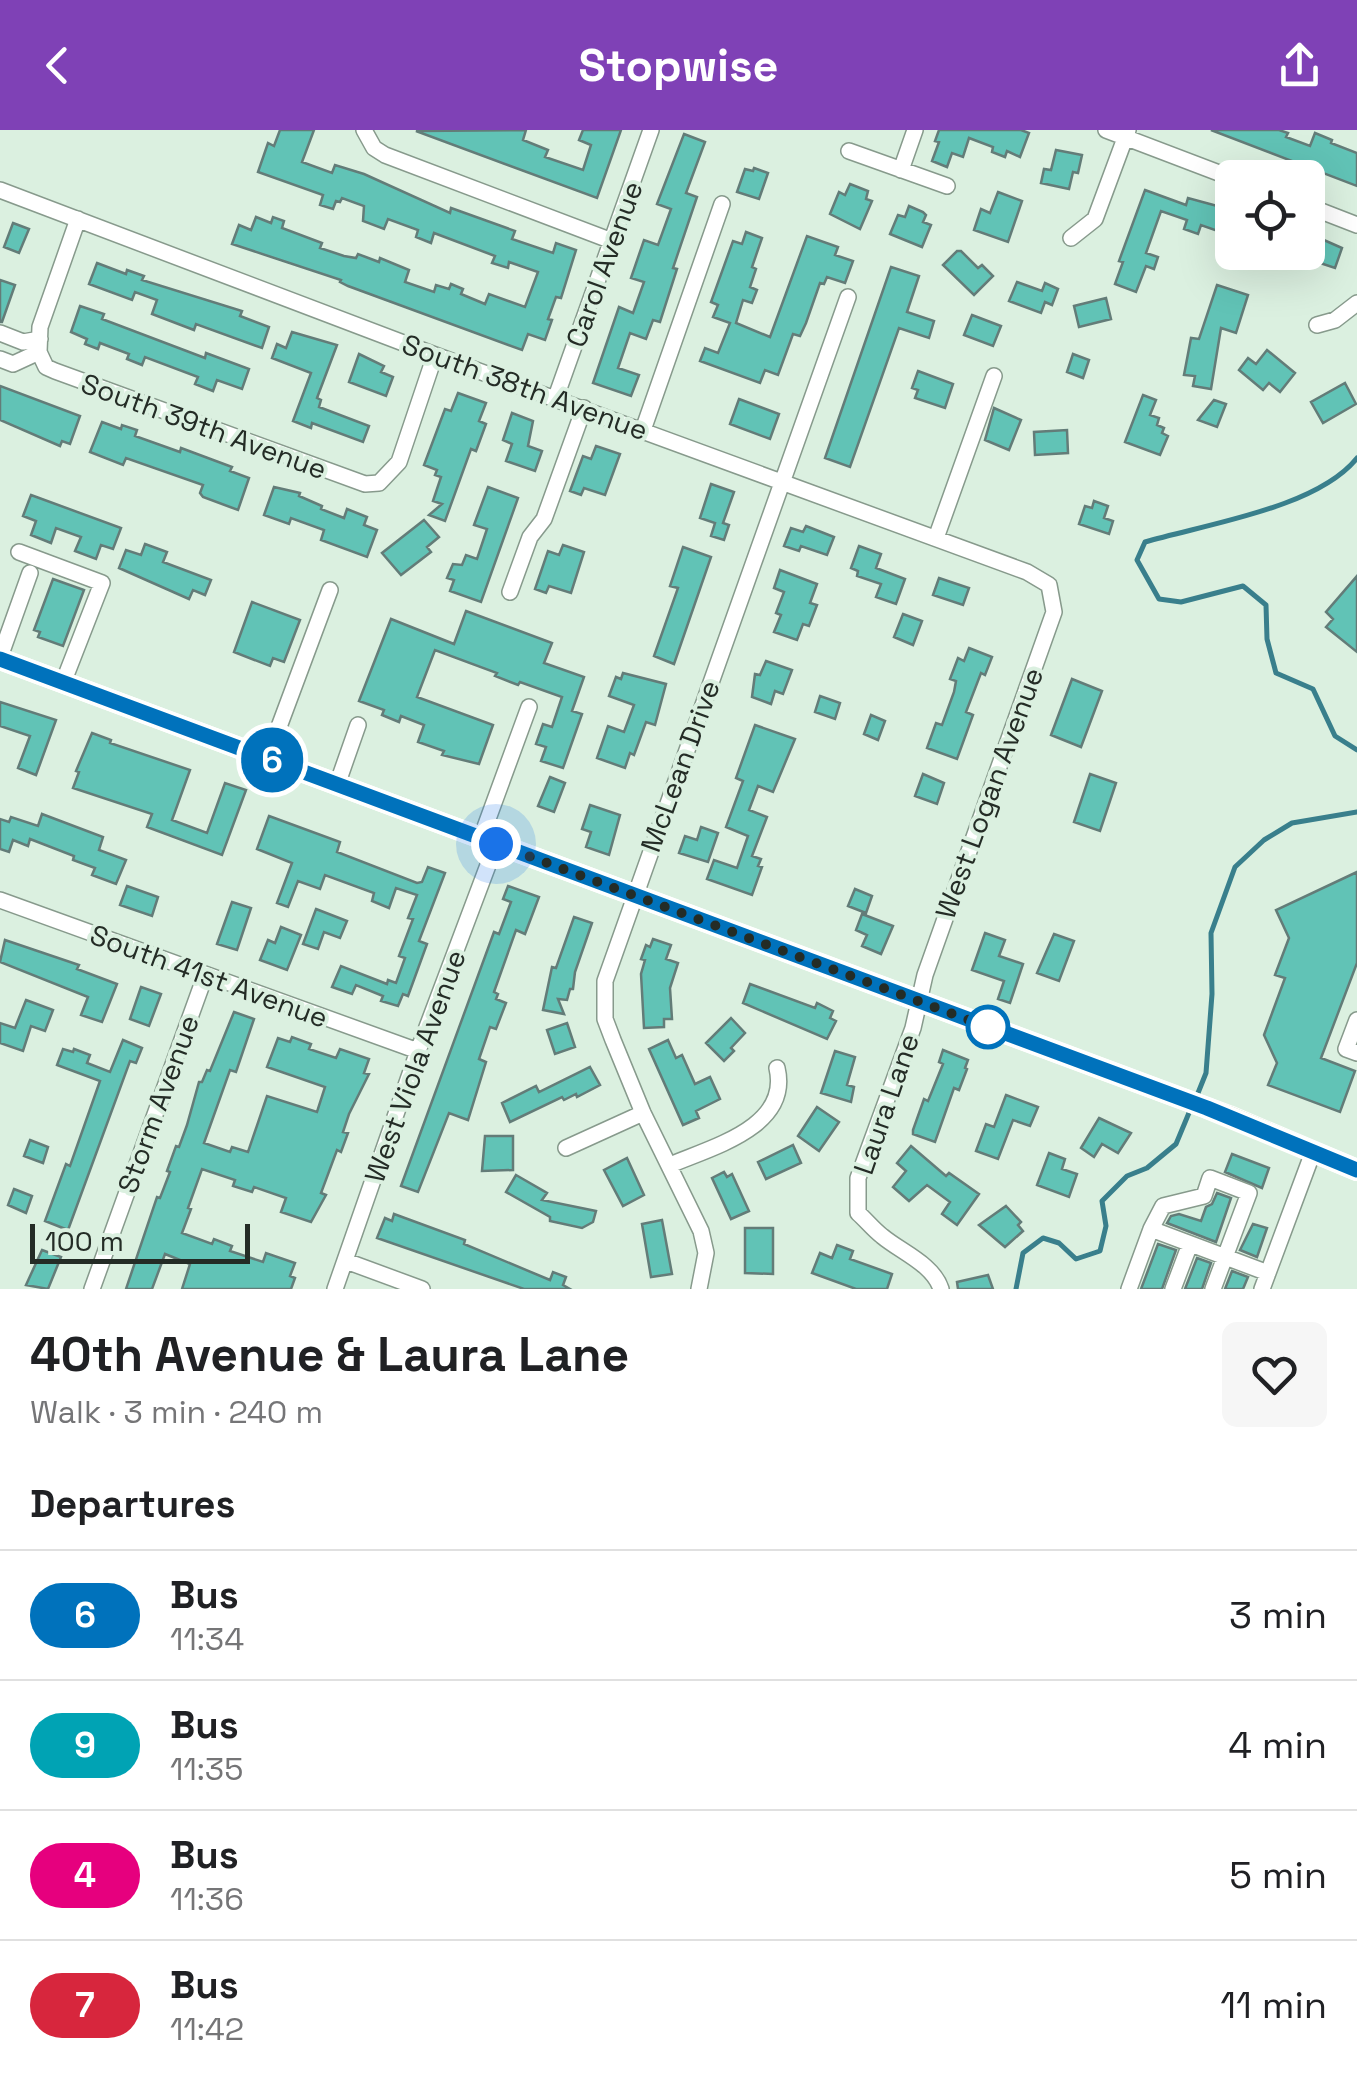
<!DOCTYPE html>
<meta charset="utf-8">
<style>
body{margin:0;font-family:"Space Grotesk",sans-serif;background:#f6f6f6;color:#202124;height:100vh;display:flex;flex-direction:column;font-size:38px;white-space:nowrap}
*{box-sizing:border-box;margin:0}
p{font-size:32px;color:#757577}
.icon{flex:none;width:55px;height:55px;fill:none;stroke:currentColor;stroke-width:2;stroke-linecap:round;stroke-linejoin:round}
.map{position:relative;height:1159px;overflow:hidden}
.sheet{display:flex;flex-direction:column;background:#fff;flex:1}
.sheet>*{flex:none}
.badge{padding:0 20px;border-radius:32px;font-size:35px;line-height:65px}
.tools{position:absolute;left:1215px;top:30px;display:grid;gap:20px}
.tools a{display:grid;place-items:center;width:110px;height:110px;border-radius:15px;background:#fff;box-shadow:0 10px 40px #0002;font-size:50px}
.scale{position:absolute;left:30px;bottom:25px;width:220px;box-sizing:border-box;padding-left:10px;border:5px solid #242c26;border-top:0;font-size:28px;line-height:35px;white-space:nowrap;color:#242c26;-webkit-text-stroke:8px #dbf0e0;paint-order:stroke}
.you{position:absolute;width:50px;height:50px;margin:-25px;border:8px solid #fff;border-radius:50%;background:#1a73e8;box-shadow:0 0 0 15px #1a73e833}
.map>.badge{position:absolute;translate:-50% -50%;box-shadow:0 0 0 5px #fff}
h2{padding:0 30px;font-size:38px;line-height:90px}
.round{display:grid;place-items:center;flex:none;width:105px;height:105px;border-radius:15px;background:#f6f6f6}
.overview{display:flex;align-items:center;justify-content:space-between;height:170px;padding:0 30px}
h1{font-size:48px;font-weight:800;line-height:75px}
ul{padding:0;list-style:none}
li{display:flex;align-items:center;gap:30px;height:130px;padding:0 30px;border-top:2px solid #e0e0e0}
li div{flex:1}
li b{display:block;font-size:38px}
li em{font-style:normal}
li .badge{min-width:110px;font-weight:700;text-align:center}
header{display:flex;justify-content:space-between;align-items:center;height:130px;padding:0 30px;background:#7f41b6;color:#fff;font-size:45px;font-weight:800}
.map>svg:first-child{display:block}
</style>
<header><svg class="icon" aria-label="back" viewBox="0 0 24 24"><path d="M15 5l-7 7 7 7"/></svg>Stopwise<svg class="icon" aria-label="share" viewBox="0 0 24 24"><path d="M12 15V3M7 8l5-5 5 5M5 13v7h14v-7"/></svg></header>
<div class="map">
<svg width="1357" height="1159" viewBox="0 0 1357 1159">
<rect width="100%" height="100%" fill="#dbf0e0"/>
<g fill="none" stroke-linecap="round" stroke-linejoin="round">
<path stroke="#397f8c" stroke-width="5" d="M1357 328C1317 378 1206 394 1145 412L1137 430 1159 469 1181 472 1243 456 1266 475 1267 509 1276 543 1313 559 1335 606 1357 620
M1196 968 1206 943 1212 864 1211 803 1235 737 1264 710 1292 693 1357 682
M1016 1159 1023 1123 1043 1108 1059 1113 1076 1129 1100 1121 1106 1096 1102 1071 1127 1046 1147 1038 1176 1014 1191 978"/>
</g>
<path fill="#61c3b6" stroke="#637c78" stroke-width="2.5" d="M280 0H314L302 32 332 43 335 35 364 44 450 83 451 78 515 101 512 109 553 123 556 113 576 120 561 168 556 167 548 189 552 190 545 210 528 204 522 220 348 156 340 152 341 150 232 114 239 95 251 100 256 87 271 93 273 87 284 91 282 98 322 113 320 118 344 126 356 128 358 124 379 132 380 128 409 140 405 152 434 162 436 155 449 159 451 154 463 159 461 164 485 174 489 164 525 177 538 142 509 132 508 138 492 133 495 126 434 103 431 113 416 107 418 100 388 89 384 99 363 91 364 76 342 68 340 72 336 71 333 79 320 75 323 65 258 42 268 13 274 16Z
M526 0 523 10 548 20 545 27 583 40 591 15 579 10 583 0H621L597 68 416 1Z
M939 0H1021L1029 3 1020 27 1007 21 1005 27 992 22 993 17 969 8 963 27 952 23 947 37 932 31 939 12 935 11Z
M1211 0H1279L1288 3 1286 7 1310 16 1315 3 1332 10 1331 13 1357 23V56Z
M684 4 705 12 686 63 697 67 673 138 677 139 660 192 653 190 646 209 630 203 618 238 639 245 631 266 593 253 619 177 633 183 644 152 631 148 644 110 658 115 671 79 657 74Z
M1056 20 1082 25 1078 43 1073 42 1069 59 1041 53 1044 39 1051 40Z
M754 38 768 43 759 69 737 62 745 39 753 41Z
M850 54 868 61 866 69 872 71 860 99 830 84 839 62 845 65Z
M1145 60 1186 75 1188 68 1232 80V106L1201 95 1198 104 1184 99 1187 90 1161 81 1146 123 1158 127 1154 139 1146 136 1136 162 1115 154 1123 132 1119 131Z
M998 62 1022 71 1008 112 974 100 981 79 990 83Z
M909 76 923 82 926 85 923 92 931 95 922 117 890 104 898 85 905 87Z
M13 93 29 99 19 123 4 117Z
M746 102 762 108 752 137 756 139 750 157 757 160 752 173 743 170 736 193 770 207 807 106 838 117 835 125 853 131 845 153 827 147 824 154 820 153 806 193 800 206 793 204 778 245 765 240 760 253 700 231 705 218 718 223 730 193 713 187 718 175 711 172 733 111 742 114Z
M1308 103 1342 118 1335 138 1308 129Z
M957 121H961L978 138 982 135 993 146 974 165 943 135Z
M97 133 126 144 127 140 144 146 142 150 242 181 240 186 269 197 262 218 196 194 194 200 152 184 157 170 135 162 132 170 89 154Z
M891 137 919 146 907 182 934 191 929 208 899 198 850 337 825 328Z
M0 150 15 155 2 192H0Z
M1017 152 1042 161 1045 153 1058 159 1052 175 1045 172 1041 183 1009 171Z
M1217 155 1248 165 1236 203 1221 198 1211 259 1193 256 1195 246 1184 245 1191 208 1199 209Z
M1106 168 1111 189 1079 197 1074 176Z
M80 176 104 184 102 189 205 228 206 223 249 239 242 259 217 250 213 261 195 254 198 247 145 227 142 235 127 229 129 224 100 213 98 219 85 214 87 209 71 202Z
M972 185 1001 196 993 216 964 205Z
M292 202 337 215 317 268 321 270 319 277 369 296 363 312 312 293 311 298 293 291 311 243 272 228 277 214 286 218Z
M1267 220 1295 243 1280 262 1269 253 1263 260 1239 240 1248 228 1256 234Z
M359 224 384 236 381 242 393 247 386 266 349 252Z
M1073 224 1089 230 1083 248 1067 242Z
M918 241 953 254 945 278 915 268 918 260 912 258Z
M1345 253 1356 274 1323 293 1311 272Z
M0 256 80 286 70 314 62 311 60 316 0 290Z
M458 263 486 273 479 291 486 294 476 321 471 319 445 391 429 385 442 374 433 371 441 347 435 345 437 340 424 335 445 279 451 281Z
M1143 265 1156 270 1150 285 1159 288 1157 295 1164 298 1162 303 1168 306 1160 325 1125 312Z
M739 269 779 284 770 309 730 294Z
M1214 270 1226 274 1217 297 1198 290Z
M994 278 1021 290 1009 320 985 310Z
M512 283 533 291 528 316 542 321 535 341 506 331 512 314 503 310Z
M102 292 121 299 122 295 137 300 135 306 180 322 181 318 232 337 230 341 249 348 238 380 203 367 200 363 203 355 126 328 123 335 90 322Z
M1067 300 1068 323 1035 325 1034 302Z
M596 316 620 324 605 365 584 358 581 365 570 361 583 326 591 329Z
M711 354 734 362 723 393 729 395 724 410 711 406 715 393 700 388Z
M274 357 300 363 299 366 322 376 321 379 344 388 347 379 367 387 364 395 377 400 367 427 321 410 324 400 291 388 289 394 264 385Z
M488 357 518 368 481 472 450 461 454 450 447 448 453 434 462 435 466 425 477 429 487 399 474 395Z
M31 365 121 398 113 419 101 415 96 429 75 421 81 407 56 398 51 413 31 405 36 391 23 386Z
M1094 371 1108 376 1104 388 1113 391 1109 404 1079 394 1085 376 1092 378Z
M424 390 439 407 427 417 431 422 401 445 382 423Z
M806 396 834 407 827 425 801 416 799 421 784 416 791 398 803 402Z
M145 414 167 422 163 432 211 450 205 465 193 460 189 469 119 438 126 420 141 425Z
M563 415 584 422 571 463 549 456 546 463 535 459 548 421 559 425Z
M859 416 881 424 876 438 905 449 896 474 876 467 881 454 857 446 858 441 851 438Z
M683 417 711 427 674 534 654 526 678 458 670 456Z
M780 440 817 454 810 473 817 475 809 496 803 494 797 510 774 502 781 485 776 483 784 462 774 458Z
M1357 446V522L1326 497 1333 489 1326 482Z
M939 448 969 458 963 475 933 465Z
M53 449 84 460 63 516 38 507 40 502 34 500Z
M252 472 300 490 284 532 273 528 270 536 234 522Z
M466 481 552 513 544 533 584 547 572 581 582 584 563 638 541 631 546 617 536 614 543 594 552 597 562 567 520 552 518 555 495 546 497 543 435 520 417 567 493 595 479 634 442 625 444 621 418 612 424 595 401 586 399 592 382 585 384 580 359 571 391 489 454 514Z
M903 484 922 491 913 515 894 507Z
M969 518 992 527 985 545 981 543 966 582 973 585 957 629 927 618 936 593 942 595 954 562 956 551 950 549 958 528 964 531Z
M766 531 792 540 783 564 775 561 771 574 752 567 755 544 760 545Z
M623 543 666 554 655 595 646 592 634 625 630 623 625 638 597 628 608 596 624 602 634 575 609 566 616 547 621 549Z
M1072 549 1102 561 1081 617 1051 605Z
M820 566 840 573 835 589 815 582Z
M0 572 56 590 36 645 18 638 30 606 0 596Z
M871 585 885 591 878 610 864 604Z
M755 595 795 609 773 662 758 656 749 680 767 687 752 726 761 729 758 736 762 737 752 765 707 749 714 730 737 738 748 706 726 697 743 651 736 648Z
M92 603 111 610 110 613 190 640 172 690 207 703 225 653 246 660 222 725 147 697 152 684 73 658 79 642 76 641Z
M923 644 944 653 937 674 915 666Z
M1090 644 1116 653 1100 701 1074 692Z
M550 647 565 653 554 682 538 676Z
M590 675 620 685 609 725 586 717 591 702 582 699Z
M42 684 103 707 99 720 126 730 116 754 92 745 95 738 73 730 74 726 30 709 28 716 13 710 9 722 0 719V689L9 692 11 687 38 696Z
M269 686 340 712 337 722 417 753 422 752 428 737 445 743 419 811 427 814 408 866 403 864 398 876 381 871 383 866 356 855 352 864 332 857 341 836 387 854 388 850 396 853 405 828 399 826 413 789 408 788 417 765 396 758 389 778 372 771 374 763 325 745 320 759 298 751 288 777 277 773 292 733 257 719Z
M701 697 718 703 708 732 679 723 685 706 697 710Z
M1357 742V833L1321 928 1355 941 1340 982 1268 955 1277 933 1264 905 1285 848 1275 845 1289 808 1276 780Z
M127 756 158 767 152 786 120 775Z
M508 756 539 767 525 804 516 800 494 862 498 864 496 869 506 873 496 899 490 897 479 929 486 932 468 990 449 983 418 1062 401 1056 494 802 499 804 511 772 503 769Z
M855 759 872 766 866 783 848 776Z
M232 772 251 778 237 820 217 814Z
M316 779 347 791 340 808 324 802 318 819 303 814Z
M862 784 893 796 881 824 862 816 867 805 856 800Z
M574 787 592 793 575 842 573 859H570L567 870 558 869 564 884 543 880 552 837 556 838Z
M281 797 301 805 287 840 260 830 268 810 275 813Z
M985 803 1005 810 999 826 1023 834 1010 873 998 869 1004 851 972 840Z
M1054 804 1074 811 1059 851 1037 843Z
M653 809 671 815 666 829 678 833 670 858 672 889H664V897L644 898 641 844 645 830 641 829 646 815 650 817Z
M5 810 79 835 77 839 117 854 102 892 81 885 88 867 0 832Z
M750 854 815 878 817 873 833 881 830 888 836 891 827 909 743 873Z
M141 857 161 864 149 896 130 889Z
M26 870 53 880 45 901 31 896 23 921 0 913V893L15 898Z
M234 882 254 889 236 942 230 940 204 1013 230 1022 232 1017 248 1022 267 966 317 982 325 957 267 937 278 908 290 912 292 907 311 914 309 919 336 928 340 919 369 929 364 943 369 944 349 984 343 1002 348 1003 341 1022 337 1020 321 1063 326 1065 311 1092 281 1082 286 1068 254 1057 252 1062 233 1056 235 1050 202 1039 188 1078 191 1079 182 1103 212 1114 214 1109 232 1116 230 1121 263 1132 266 1123 295 1133 290 1146 295 1148 291 1159H182L190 1134 165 1124 152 1159H126L157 1067 160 1068 170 1042 167 1041 176 1016 179 1017 187 995 199 952H202L207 940 210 941Z
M731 888 745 903 731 918 734 921 724 931 706 913Z
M567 893 575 917 555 924 547 900Z
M123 910 142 918 136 933 130 931 68 1100 45 1091 66 1034 70 1036 100 951 57 935 63 919 73 922 74 919 90 925 87 933 110 942Z
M668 910 676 928 682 925 695 954 710 947 720 969 696 981 699 988 683 995 649 919Z
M943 920 968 930 965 938 967 939 959 960 954 958 935 1012 913 1004V1000L924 969 928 971 943 934 939 932Z
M835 921 855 927 847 955 854 957 851 972 821 963Z
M590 937 600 955 577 967 576 964 564 970 562 967 510 992 502 973 536 956 539 962Z
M1006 965 1038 977 1030 996 1013 990 998 1029 976 1021 986 994 994 997Z
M817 977 839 992 819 1021 798 1006Z
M1099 988 1131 1003 1118 1023 1102 1014 1094 1027 1081 1018Z
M485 1006H513V1040L482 1041Z
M30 1010 48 1017 43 1033 24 1026Z
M793 1015 801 1033 766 1049 758 1032Z
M911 1016 946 1046 949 1043 979 1064 957 1095 942 1084 950 1072 927 1055 909 1071 893 1057 906 1041 897 1033Z
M1049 1023 1065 1029 1062 1039 1077 1044 1069 1067 1037 1055Z
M1232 1024 1269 1038 1262 1058 1225 1042Z
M627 1028 644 1065 623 1076 604 1040Z
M724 1042 727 1047 732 1044 749 1081 731 1089 712 1048Z
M516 1045 547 1063 542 1070 596 1081 593 1092 582 1098 550 1091V1087L506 1062Z
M14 1059 32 1066 26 1083 8 1075Z
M1217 1063 1231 1068 1216 1112 1167 1093 1171 1086 1179 1084 1201 1091 1206 1077 1212 1074Z
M1006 1076 1021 1092 1018 1095 1023 1101 1005 1117 979 1095Z
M394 1084 465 1110 464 1114 550 1150 553 1142 566 1147 563 1155 570 1159H524L377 1108 385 1088 392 1091Z
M662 1090 672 1144 651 1147 642 1094Z
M1253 1094 1267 1098 1257 1127 1240 1120Z
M745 1098H773V1144L745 1143Z
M1158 1114 1176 1120 1162 1159H1141Z
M837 1115 853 1121 850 1129 892 1144 887 1159H856L812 1143 820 1123 832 1128Z
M42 1120 61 1127 48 1159 26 1155Z
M1197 1128 1211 1133 1202 1159H1185Z
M1232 1141 1248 1147 1243 1159H1225Z
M988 1145 993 1159H958L957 1152Z"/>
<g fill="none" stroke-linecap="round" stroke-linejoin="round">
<defs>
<path id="minor" d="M364 0 374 18 385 25 612 111
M1106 0 1232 48
M849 21 947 56
M901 40 915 0
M0 60 435 225 1027 442 1049 455 1054 482 925 845 913 898 858 1048V1083C866 1090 873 1099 882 1106 901 1122 933 1134 941 1159
M1308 76 1357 95
M78 89 40 197 39 222 46 237 55 241 365 354 379 353 399 332 435 225
M1071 108 1095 89 1128 0
M1317 195 1335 190 1357 173
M0 203 23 212 40 209
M0 229 13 234 39 222
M556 267 651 0
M643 300 722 74
M936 408 994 246
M19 422 102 453 63 553
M510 462 530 407 544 389 584 278
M0 527 30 443
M267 629 330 460
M337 655 358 595
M481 708 529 577
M0 770 418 921
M1357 890 1346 919 1357 923
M566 1018 643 983
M670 1035C712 1017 791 997 777 938
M1151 1099 1163 1076 1204 1066 1210 1048 1249 1063 1213 1159
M346 1131 422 1159
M92 1159 205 846
M335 1159 418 921 496 714
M699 1159 706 1123 701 1101 643 983 613 910 605 889V851L848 167
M1129 1159 1151 1099 1268 1143
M1173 1159 1190 1114
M1262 1159 1313 1022"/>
<path id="major" d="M0 529 1229 986 1357 1040"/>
</defs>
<use href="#minor" stroke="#879a8c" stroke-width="18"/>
<use href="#major" stroke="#fff" stroke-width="22"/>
<use href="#minor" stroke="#fff" stroke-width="15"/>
<use href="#major" stroke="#bfcda6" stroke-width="20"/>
</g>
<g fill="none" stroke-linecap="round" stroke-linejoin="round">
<defs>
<path id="line" d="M0 529 1207 978 1357 1040"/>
</defs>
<use href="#line" stroke="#fff" stroke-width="22"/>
<use href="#line" stroke="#0072bc" stroke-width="15"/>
<path stroke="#242c26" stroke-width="10" stroke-dasharray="0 18" d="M496 714 988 897"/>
</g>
<circle fill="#fff" stroke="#0072bc" stroke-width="5" cx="988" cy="897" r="20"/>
<g text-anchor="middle" stroke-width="8" stroke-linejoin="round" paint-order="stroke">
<g font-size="28" fill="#242c26" stroke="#dbf0e0">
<text transform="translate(604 134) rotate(-70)" y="10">Carol Avenue</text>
<text transform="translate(525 257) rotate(20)" y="10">South 38th Avenue</text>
<text transform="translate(204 296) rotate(20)" y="10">South 39th Avenue</text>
<text transform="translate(680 636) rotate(-70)" y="10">McLean Drive</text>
<text transform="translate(989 663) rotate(-70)" y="10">West Logan Avenue</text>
<text transform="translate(209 846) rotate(20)" y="10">South 41st Avenue</text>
<text transform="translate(415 936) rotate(-70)" y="10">West Viola Avenue</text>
<text transform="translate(158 974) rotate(-70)" y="10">Storm Avenue</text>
<text transform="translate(886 974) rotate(-71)" y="10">Laura Lane</text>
</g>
</g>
</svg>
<div class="tools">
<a><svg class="icon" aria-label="locate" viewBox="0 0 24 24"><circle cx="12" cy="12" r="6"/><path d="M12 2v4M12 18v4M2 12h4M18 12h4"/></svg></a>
</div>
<div class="scale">100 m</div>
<div class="you" style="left:496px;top:714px"></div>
<b class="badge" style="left:272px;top:630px;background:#0072bc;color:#fff">6</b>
</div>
<section class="sheet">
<div class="overview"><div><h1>40th Avenue &amp; Laura Lane</h1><p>Walk · 3 min · 240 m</p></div><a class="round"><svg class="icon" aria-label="heart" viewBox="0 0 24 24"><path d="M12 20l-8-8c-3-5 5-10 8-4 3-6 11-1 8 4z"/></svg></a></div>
<h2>Departures</h2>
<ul>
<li><span class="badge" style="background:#0072bc;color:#fff">6</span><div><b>Bus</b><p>11:34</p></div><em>3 min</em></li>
<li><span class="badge" style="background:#00a3b4;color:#fff">9</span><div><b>Bus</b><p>11:35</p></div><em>4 min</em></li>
<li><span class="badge" style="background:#e6007e;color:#fff">4</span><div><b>Bus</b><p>11:36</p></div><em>5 min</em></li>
<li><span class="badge" style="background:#d7263d;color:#fff">7</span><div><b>Bus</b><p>11:42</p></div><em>11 min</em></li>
</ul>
</section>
